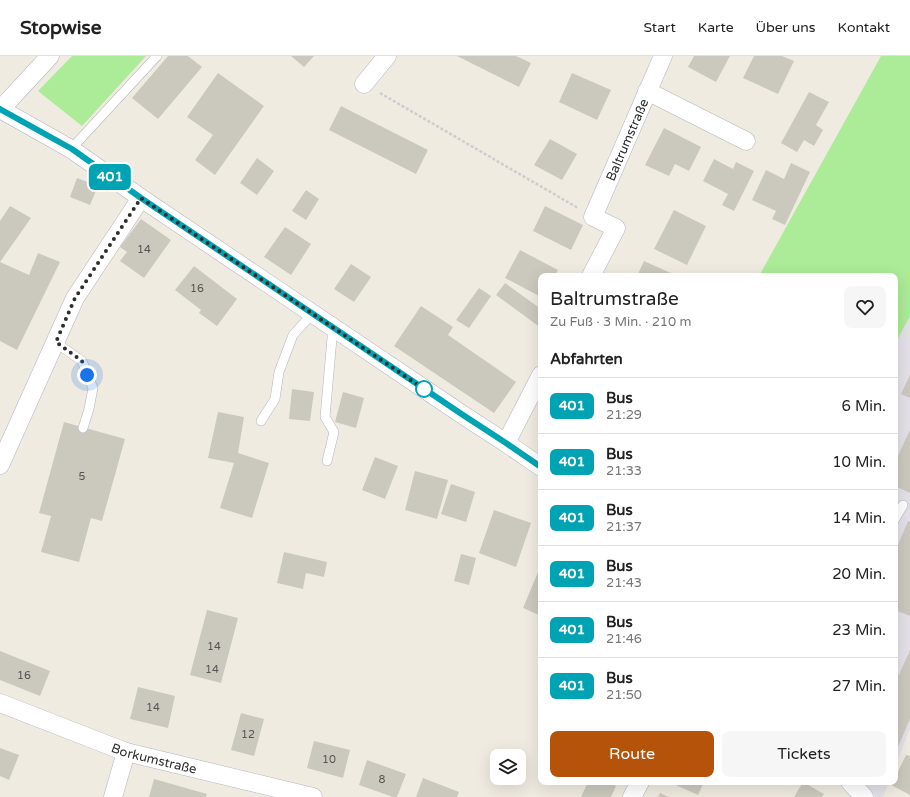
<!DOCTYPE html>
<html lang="de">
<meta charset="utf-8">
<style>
body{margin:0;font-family:"Varela Round",sans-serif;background:#f6f6f6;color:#222;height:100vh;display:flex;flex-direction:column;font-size:15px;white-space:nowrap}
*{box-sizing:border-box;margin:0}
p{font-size:13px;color:#767676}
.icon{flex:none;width:22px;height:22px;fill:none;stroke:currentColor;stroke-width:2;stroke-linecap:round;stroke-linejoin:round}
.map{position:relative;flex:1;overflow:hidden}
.side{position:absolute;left:538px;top:217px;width:360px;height:512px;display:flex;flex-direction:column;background:#fff;border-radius:8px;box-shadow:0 4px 16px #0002}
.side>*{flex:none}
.badge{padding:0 8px;border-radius:6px;font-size:14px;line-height:26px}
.controls{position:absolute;left:490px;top:693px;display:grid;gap:8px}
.controls a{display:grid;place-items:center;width:36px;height:36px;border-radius:8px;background:#fff;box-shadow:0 4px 16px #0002;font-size:20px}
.you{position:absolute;width:20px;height:20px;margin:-10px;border:3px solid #fff;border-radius:50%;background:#1a73e8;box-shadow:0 0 0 6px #1a73e833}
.map>.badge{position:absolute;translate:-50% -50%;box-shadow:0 0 0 2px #fff}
h2{padding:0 12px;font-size:15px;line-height:36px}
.round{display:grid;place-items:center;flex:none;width:42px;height:42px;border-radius:8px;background:#f6f6f6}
.headline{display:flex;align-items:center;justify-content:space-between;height:68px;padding:0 12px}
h1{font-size:19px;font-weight:600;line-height:30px}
.cta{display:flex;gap:8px;margin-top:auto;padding:8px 12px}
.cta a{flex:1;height:46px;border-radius:8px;background:#b45309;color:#fff;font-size:16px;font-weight:600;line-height:46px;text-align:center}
.cta a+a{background:#f6f6f6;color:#222}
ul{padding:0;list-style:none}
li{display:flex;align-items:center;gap:12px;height:56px;padding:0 12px;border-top:1px solid #e0e0e0}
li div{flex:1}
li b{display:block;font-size:15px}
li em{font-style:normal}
li .badge{min-width:44px;font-weight:700;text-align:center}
header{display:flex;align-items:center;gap:24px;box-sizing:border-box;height:56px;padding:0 20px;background:#fff;border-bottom:1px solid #e0e0e0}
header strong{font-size:19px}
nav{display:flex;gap:22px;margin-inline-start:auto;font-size:14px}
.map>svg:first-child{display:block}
</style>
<header>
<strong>Stopwise</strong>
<nav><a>Start</a><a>Karte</a><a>Über uns</a><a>Kontakt</a></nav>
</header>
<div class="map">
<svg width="910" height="741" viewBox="0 0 910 741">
<rect width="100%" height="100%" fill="#f0ebe0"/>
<path fill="#e3e0e8" d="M910 260V673L895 710V288Z
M860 726H889L883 741H876Z"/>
<path fill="#aceb97" d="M72 0H146L82 70 38 35Z
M881 0H910V260L895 288V220H759Z"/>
<path fill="#cbc9be" d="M168 0H188L202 11 158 63 132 42Z
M291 0H314L304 11Z
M457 0H516L531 7 519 31Z
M694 0H730L716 26 688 11Z
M754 0H782L794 5 778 38 743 22Z
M218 17 264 50 215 119 195 104 213 79 187 61Z
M572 17 611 34 597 64 559 46Z
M809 36 829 46 816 69 823 74 814 90 804 84 797 96 781 87Z
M341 50 428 94 416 118 329 74Z
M664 72 701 91 689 115 675 108 669 120 645 109Z
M550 83 577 98 562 124 534 109Z
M257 102 274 115 257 139 240 127Z
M714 103 733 113 736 106 754 115 734 155 722 149 728 138 703 125Z
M791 107 810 116 785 169 772 163 776 155 752 144 766 114 784 123Z
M77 122 98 130 90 149 70 141Z
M306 134 319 143 306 164 292 155Z
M10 150 31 162 0 206 29 219 38 197 60 206 17 294 0 285V165Z
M545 150 583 169 571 194 533 175Z
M674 154 706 170 687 209 654 193Z
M141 163 171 184 144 222 120 205 127 196 120 191Z
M285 171 311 188 291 219 264 201Z
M520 194 558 214 555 220H541V241L505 222Z
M644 205 673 218 672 220H637Z
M351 208 371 221 354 246 334 233Z
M194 210 237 243 217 270 199 257 201 254 175 234Z
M505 227 541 253V272L496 239Z
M479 232 491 240 469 272 456 264Z
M421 250 453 271 448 279 516 326 494 357 394 290Z
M910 319V342L901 338Z
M292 333 314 336 310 365 289 363Z
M343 336 364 342 356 372 335 366Z
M218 356 244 361 238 397 269 407 252 462 220 452 234 407 208 402Z
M64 366 125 383 102 465 91 462 79 506 41 496 51 460 39 457Z
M910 374V437L895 430V406Z
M375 401 398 410 385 443 362 434Z
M415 415 448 424 437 463 405 454Z
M451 428 475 436 466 466 441 458Z
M494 454 531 467 516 511 479 497Z
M908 465 910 466V560L895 554V496Z
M284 496 327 506 324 521 306 517 303 533 277 527Z
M461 498 476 502 469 529 454 525Z
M541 509V560L523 552Z
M207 554 238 562 221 627 190 619Z
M910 594V663L895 698V617L899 619Z
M0 595 50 615 40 640 0 624Z
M138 631 175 640 168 672 130 663Z
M241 657 264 663 254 700 231 694Z
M314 685 350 694 343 722 307 712Z
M0 692 19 699 9 724 0 720Z
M906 699 910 700V739L891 729 893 726H895V722Z
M367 704 406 718 397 741H393L359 729Z
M423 722 459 736 457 741H416Z
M154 723 207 738 206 741H149Z
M588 726H608L616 730 611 741H581Z
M669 726H704L698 739Z
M803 726 824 738 822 741H794Z
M660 737 669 741H658Z"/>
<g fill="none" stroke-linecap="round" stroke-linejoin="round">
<defs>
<path id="service" d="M71 93 157 0
M55 286 82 305 93 332 89 353 83 372
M261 365 275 343 279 316 293 279 313 257
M327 405 334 376 325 361 333 271
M895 463 903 449"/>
<g id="minor">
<path d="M364 28 387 0"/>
<path d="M647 35 746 85"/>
<path d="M0 53 71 93 141 142 463 359 506 387 541 411"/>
<path d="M1 53 50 0"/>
<path id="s1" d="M591 220 616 172 593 161 663 0"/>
<path d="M506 387 541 319"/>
<path d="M0 409 75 242 141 142"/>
<path id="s2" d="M0 647 126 696 313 741"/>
<path d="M850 726 864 741"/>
<path d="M113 741 126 696"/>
<path d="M632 741 640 726"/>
</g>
</defs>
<use href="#service" stroke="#b3b4c2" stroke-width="10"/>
<use href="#minor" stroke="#b3b4c2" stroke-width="19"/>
<path stroke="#cdcdcd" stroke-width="2.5" stroke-dasharray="3 2" stroke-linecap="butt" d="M380 37 578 152"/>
<use href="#service" stroke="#fff" stroke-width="9"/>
<use href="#minor" stroke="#fff" stroke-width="18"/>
</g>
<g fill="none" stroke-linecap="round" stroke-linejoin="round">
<defs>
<path id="line" d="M0 53 72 93 141 142 463 359 506 387 541 411"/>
</defs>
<use href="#line" stroke="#fff" stroke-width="9"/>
<use href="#line" stroke="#00a3b4" stroke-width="6"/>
<path stroke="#2e2e2e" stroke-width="4" stroke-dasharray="0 7.2" d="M87 319 82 305 56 286 75 242 141 142 424 333"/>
</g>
<circle fill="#fff" stroke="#00a3b4" stroke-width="2" cx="424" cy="333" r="8"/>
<g text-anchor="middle" stroke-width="3.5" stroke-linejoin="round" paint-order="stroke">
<g font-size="11" fill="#555552">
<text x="144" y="197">14</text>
<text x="197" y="236">16</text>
<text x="82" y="424">5</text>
<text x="214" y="594">14</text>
<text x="212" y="617">14</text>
<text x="24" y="623">16</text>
<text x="153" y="655">14</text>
<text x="248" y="682">12</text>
<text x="329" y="707">10</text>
<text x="382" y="727">8</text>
</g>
<g font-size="13" fill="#2e2e2e" stroke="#fff">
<text dy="5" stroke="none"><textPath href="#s1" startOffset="164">Baltrumstraße</textPath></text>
<text dy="5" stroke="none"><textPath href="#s2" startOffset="164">Borkumstraße</textPath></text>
</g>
</g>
</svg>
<div class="controls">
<a><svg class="icon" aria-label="layers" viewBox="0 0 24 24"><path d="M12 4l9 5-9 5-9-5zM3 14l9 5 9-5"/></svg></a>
</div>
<div class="you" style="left:87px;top:319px"></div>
<b class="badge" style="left:110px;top:121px;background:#00a3b4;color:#fff">401</b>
<section class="side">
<div class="headline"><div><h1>Baltrumstraße</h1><p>Zu Fuß · 3 Min. · 210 m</p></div><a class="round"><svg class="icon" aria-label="heart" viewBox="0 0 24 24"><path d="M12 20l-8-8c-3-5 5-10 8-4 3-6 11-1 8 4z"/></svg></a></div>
<h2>Abfahrten</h2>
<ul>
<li><span class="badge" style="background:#00a3b4;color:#fff">401</span><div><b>Bus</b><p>21:29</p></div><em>6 Min.</em></li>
<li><span class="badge" style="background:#00a3b4;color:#fff">401</span><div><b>Bus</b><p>21:33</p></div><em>10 Min.</em></li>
<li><span class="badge" style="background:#00a3b4;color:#fff">401</span><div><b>Bus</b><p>21:37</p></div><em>14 Min.</em></li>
<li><span class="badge" style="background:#00a3b4;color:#fff">401</span><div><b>Bus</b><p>21:43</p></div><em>20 Min.</em></li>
<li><span class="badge" style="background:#00a3b4;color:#fff">401</span><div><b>Bus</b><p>21:46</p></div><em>23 Min.</em></li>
<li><span class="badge" style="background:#00a3b4;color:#fff">401</span><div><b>Bus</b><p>21:50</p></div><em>27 Min.</em></li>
</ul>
<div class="cta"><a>Route</a><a>Tickets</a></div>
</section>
</div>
